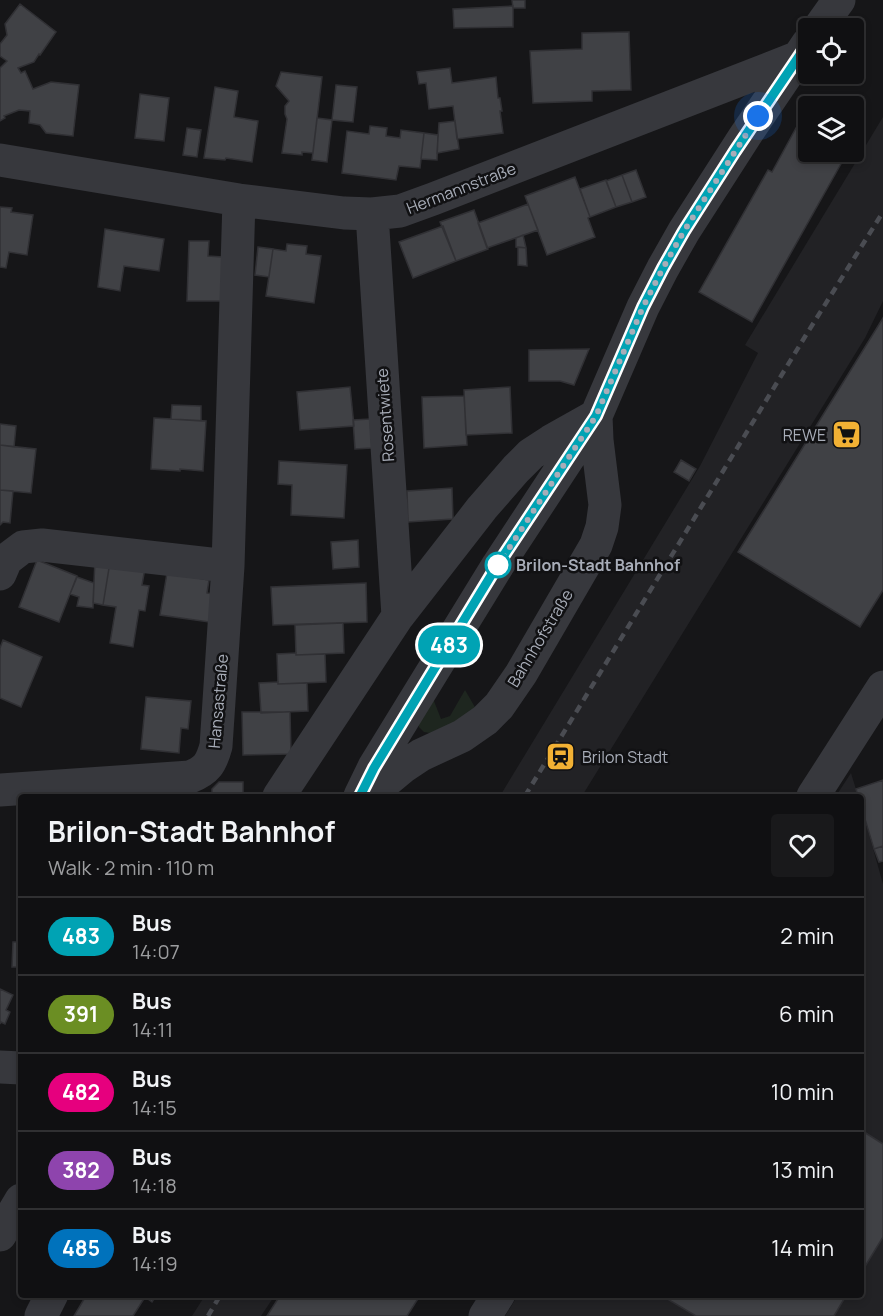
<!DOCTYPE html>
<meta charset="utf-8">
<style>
body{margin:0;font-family:Manrope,sans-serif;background:#19191b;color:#f1f3f6;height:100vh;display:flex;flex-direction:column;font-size:22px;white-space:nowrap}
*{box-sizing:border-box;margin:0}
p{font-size:20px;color:#9c9d9f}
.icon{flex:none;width:33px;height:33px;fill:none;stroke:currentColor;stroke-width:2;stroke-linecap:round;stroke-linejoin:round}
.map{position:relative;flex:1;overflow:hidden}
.details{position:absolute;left:18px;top:794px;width:846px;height:504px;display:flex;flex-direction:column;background:#101012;border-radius:6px;box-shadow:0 3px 9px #0003,0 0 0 2px #303032}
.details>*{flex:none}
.badge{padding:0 12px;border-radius:20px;font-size:21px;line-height:39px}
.fabs{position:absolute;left:798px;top:18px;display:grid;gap:12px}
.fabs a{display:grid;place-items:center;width:66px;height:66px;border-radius:6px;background:#101012;box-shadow:0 3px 9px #0003,0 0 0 2px #303032;font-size:30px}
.you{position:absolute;width:30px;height:30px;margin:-15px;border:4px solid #fff;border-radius:50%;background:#1a73e8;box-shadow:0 0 0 9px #1a73e833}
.map>.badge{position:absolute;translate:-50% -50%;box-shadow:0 0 0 3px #fff}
.round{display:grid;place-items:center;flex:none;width:63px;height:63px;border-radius:6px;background:#19191b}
.head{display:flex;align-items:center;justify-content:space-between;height:102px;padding:0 30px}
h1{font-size:28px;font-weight:700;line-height:45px}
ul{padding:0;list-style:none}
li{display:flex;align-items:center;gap:18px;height:78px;padding:0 30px;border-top:2px solid #303032}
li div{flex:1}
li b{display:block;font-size:22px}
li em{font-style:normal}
li .badge{min-width:66px;font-weight:700;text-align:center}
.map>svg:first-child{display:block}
</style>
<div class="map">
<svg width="883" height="1316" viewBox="0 0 883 1316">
<rect width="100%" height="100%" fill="#161618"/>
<path fill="#222225" d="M883 117V301L865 338 582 796H500L700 466 758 353 745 345Z
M851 773 858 796H836Z
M861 806 883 884V1316H505L518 1295 861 1294Z
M206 1294H275V1295L261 1316H192Z"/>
<path fill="#1e261f" d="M465 690 476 709 465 718 430 733 424 732 419 727V720L432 696 441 719 450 716Z"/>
<path fill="#404145" stroke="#303034" stroke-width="1.5" d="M512 0H525V8H513Z
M20 4 56 32 40 55 39 54 34 62 18 68 21 73 25 71 33 89 51 82 79 85 73 136 46 133 40 125 29 123 30 111 19 110 4 116 5 118 0 121V68L7 61 0 56V44L7 35 5 24Z
M513 6V27L454 28 453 9Z
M629 32 631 90 592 91V101L533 103 530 51 582 49V33Z
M450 68 452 83 496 77 498 98H500L502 111H500L503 133 457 139 453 106 429 109 426 83 419 84 417 72Z
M281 72 322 77 313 153 302 152V155L282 153 287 119 285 114V106L289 101 276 86Z
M336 85 357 87 353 122 332 120Z
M215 87 238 91 234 117 258 121 252 162 226 158 225 160 204 158Z
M140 94 169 98 164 141 135 138Z
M317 118 332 120 327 162 312 160Z
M455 121 459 149 437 153 439 123Z
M370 126 387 128 386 136 400 138 401 130 424 133 420 168 399 166 396 180 342 173 347 131 369 134Z
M187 128 201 130 197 157 183 155Z
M796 128 808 135V152H838L846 155 752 322 699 292 768 170 772 172Z
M424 133 438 135 437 160 421 159Z
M636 170 646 197 632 202 622 175Z
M622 175 632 202 616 207 606 181Z
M575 177 590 217 588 218 595 237 547 255 525 196Z
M606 180 616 207 590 217 580 189Z
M528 204 538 230 487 248 478 223Z
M0 207 12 208 11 212 33 215 27 255 9 252 6 268 0 267Z
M474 210 488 249 456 261 440 222Z
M443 226 456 261 413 278 399 242Z
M105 229 164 239 159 271 124 266 120 291 98 287Z
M523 235 526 248 516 247V238Z
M189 241H209L208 256 223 257 221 301H187Z
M287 244 307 246 306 254 321 256 314 303 266 296 273 249 286 251Z
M258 247 273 249 269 277 255 275Z
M518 247 526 248 527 266 518 265Z
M883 318V590L860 627 738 552Z
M589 349 574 385 560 381H529V350Z
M350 387 354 426 300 430 297 392Z
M510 387 512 433 466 435 464 390Z
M464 396 467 445 424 448 422 397Z
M172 405 201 406V421L171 419Z
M154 418 206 421 203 471 180 469V471L151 469Z
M370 419 372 448 355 449 353 420Z
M0 424 16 426 14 447 0 445Z
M0 445 36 449 31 493 0 490Z
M681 460 696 469 689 481 674 472Z
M279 461 347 465 344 518 291 515 292 485 278 484Z
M452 488 453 519 408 522 407 491Z
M0 490 13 491 10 523 3 522 0 525Z
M358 540 359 567 333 569 331 542Z
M37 560 77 576 59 622 19 607Z
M95 560 110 562 103 605 93 603Z
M110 562 145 568 142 585 149 586 145 611 139 610 133 647 110 643 116 607 103 605Z
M167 573 209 580 207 593 213 594 209 622 160 615Z
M77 577 94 583 93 608 77 606 79 597 70 594Z
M366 583 367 622 273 625 271 587Z
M343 623 344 653 296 655 295 625Z
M3 640 42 657 21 707 0 698V648Z
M296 653V655L325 654 326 682 278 684 277 654Z
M278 682V684L307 683 308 711 261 713 259 683Z
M146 697 191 701 188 729 181 728 179 753 141 749Z
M242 712H290L291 754 243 755Z
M883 780V846L874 849 861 806V796H858L856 789Z
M219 782H243V796H212V789Z
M883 846V861L879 862 874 849Z
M13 942H21V967H12Z
M0 989 13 995 6 1010 10 1012 5 1024 1 1022 0 1024Z
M861 1130 883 1144V1237L861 1273Z
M87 1294H157L152 1302 145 1297 133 1316H74Z
M281 1294H421L407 1316H267Z
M672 1294H847L834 1316H696L669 1300Z"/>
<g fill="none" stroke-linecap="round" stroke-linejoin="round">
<path stroke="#37383d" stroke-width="33" d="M819 28 839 0
M0 160 239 200 344 213 372 214 400 211 433 199 799 57
M372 214 398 616
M0 574 6 560 23 547 42 545 228 566 239 200
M0 790 190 777C207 770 211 764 216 746L228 566
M279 796 398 616 482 508 516 469 531 454 551 441 592 418
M360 796 374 767 498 565 596 416 643 307 663 268 684 231 745 136 808 43
M368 796 403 767 421 755 462 736 485 720 499 706 521 674 596 545 602 527 605 505 597 440 596 416
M813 796 883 687
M0 1067 21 1068
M0 1235 21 1200
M41 1316 52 1294
M485 1316 499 1294"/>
<path stroke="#4a4c52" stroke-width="4.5" stroke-dasharray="8 6" stroke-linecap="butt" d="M525 796 806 335 883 212
M208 1316 221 1294"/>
</g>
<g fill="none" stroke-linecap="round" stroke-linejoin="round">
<defs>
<path id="line" d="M360 796 374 768 498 564 596 416 643 307 663 268 684 231 735 151 808 43"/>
</defs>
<use href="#line" stroke="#fff" stroke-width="14"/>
<use href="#line" stroke="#00a3b4" stroke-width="9"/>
<path stroke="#a8adb8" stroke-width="6" stroke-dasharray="0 10.8" d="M498 565 596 416 643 307 663 268 684 231 758 116"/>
</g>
<defs>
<symbol id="supermarket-square" viewBox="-11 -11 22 22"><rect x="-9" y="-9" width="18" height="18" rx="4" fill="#f2b134" stroke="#111113"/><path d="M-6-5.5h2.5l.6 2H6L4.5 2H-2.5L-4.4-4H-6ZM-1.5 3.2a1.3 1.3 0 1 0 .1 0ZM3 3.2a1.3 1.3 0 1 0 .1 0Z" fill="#111"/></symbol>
<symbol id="station-square" viewBox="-11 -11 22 22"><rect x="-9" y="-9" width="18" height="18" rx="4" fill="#f2b134" stroke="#111113"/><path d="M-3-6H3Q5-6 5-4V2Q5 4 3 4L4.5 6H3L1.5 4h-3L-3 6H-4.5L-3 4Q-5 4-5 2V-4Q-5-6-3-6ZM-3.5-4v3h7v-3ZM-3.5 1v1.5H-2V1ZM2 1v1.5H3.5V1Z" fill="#111"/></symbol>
</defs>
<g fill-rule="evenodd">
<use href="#supermarket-square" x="830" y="418" width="33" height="33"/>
<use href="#station-square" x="544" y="740" width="33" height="33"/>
</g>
<circle fill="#fff" stroke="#00a3b4" stroke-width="3" cx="498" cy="565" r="12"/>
<g text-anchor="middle" stroke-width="5" stroke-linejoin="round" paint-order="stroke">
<g font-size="16" fill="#a8adb8" stroke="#111113">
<text transform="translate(461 188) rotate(-21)" y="6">Hermannstraße</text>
<text transform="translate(385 415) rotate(-94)" y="6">Rosentwiete</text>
<text transform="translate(540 638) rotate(-59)" y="6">Bahnhofstraße</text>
<text transform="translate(218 701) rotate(-85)" y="6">Hansastraße</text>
</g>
<g font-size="16" fill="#a8adb8" stroke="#111113" text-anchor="end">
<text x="826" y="441">REWE</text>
<text x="582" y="763" text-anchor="start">Brilon Stadt</text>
</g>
<g font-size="16" font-weight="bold" fill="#a8adb8" stroke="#111113" text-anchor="start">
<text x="516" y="571">Brilon-Stadt Bahnhof</text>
</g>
</g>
</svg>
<div class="fabs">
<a><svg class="icon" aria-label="locate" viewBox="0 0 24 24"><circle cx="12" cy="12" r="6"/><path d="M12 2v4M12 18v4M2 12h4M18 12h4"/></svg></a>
<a><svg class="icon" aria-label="layers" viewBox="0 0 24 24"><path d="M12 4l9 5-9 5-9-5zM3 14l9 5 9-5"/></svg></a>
</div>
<div class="you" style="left:758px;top:116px"></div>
<b class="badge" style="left:449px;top:645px;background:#00a3b4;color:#fff">483</b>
<section class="details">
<div class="head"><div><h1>Brilon-Stadt Bahnhof</h1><p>Walk · 2 min · 110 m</p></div><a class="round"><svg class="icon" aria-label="heart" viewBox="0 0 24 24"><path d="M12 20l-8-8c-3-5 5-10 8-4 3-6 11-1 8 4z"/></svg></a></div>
<ul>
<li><span class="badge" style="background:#00a3b4;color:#fff">483</span><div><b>Bus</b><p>14:07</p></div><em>2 min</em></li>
<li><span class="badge" style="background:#6b8e23;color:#fff">391</span><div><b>Bus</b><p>14:11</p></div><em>6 min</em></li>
<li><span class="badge" style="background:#e6007e;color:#fff">482</span><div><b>Bus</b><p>14:15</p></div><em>10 min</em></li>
<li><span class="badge" style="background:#8e44ad;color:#fff">382</span><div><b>Bus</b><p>14:18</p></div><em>13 min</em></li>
<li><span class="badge" style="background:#0072bc;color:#fff">485</span><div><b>Bus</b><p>14:19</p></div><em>14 min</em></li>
</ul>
</section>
</div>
